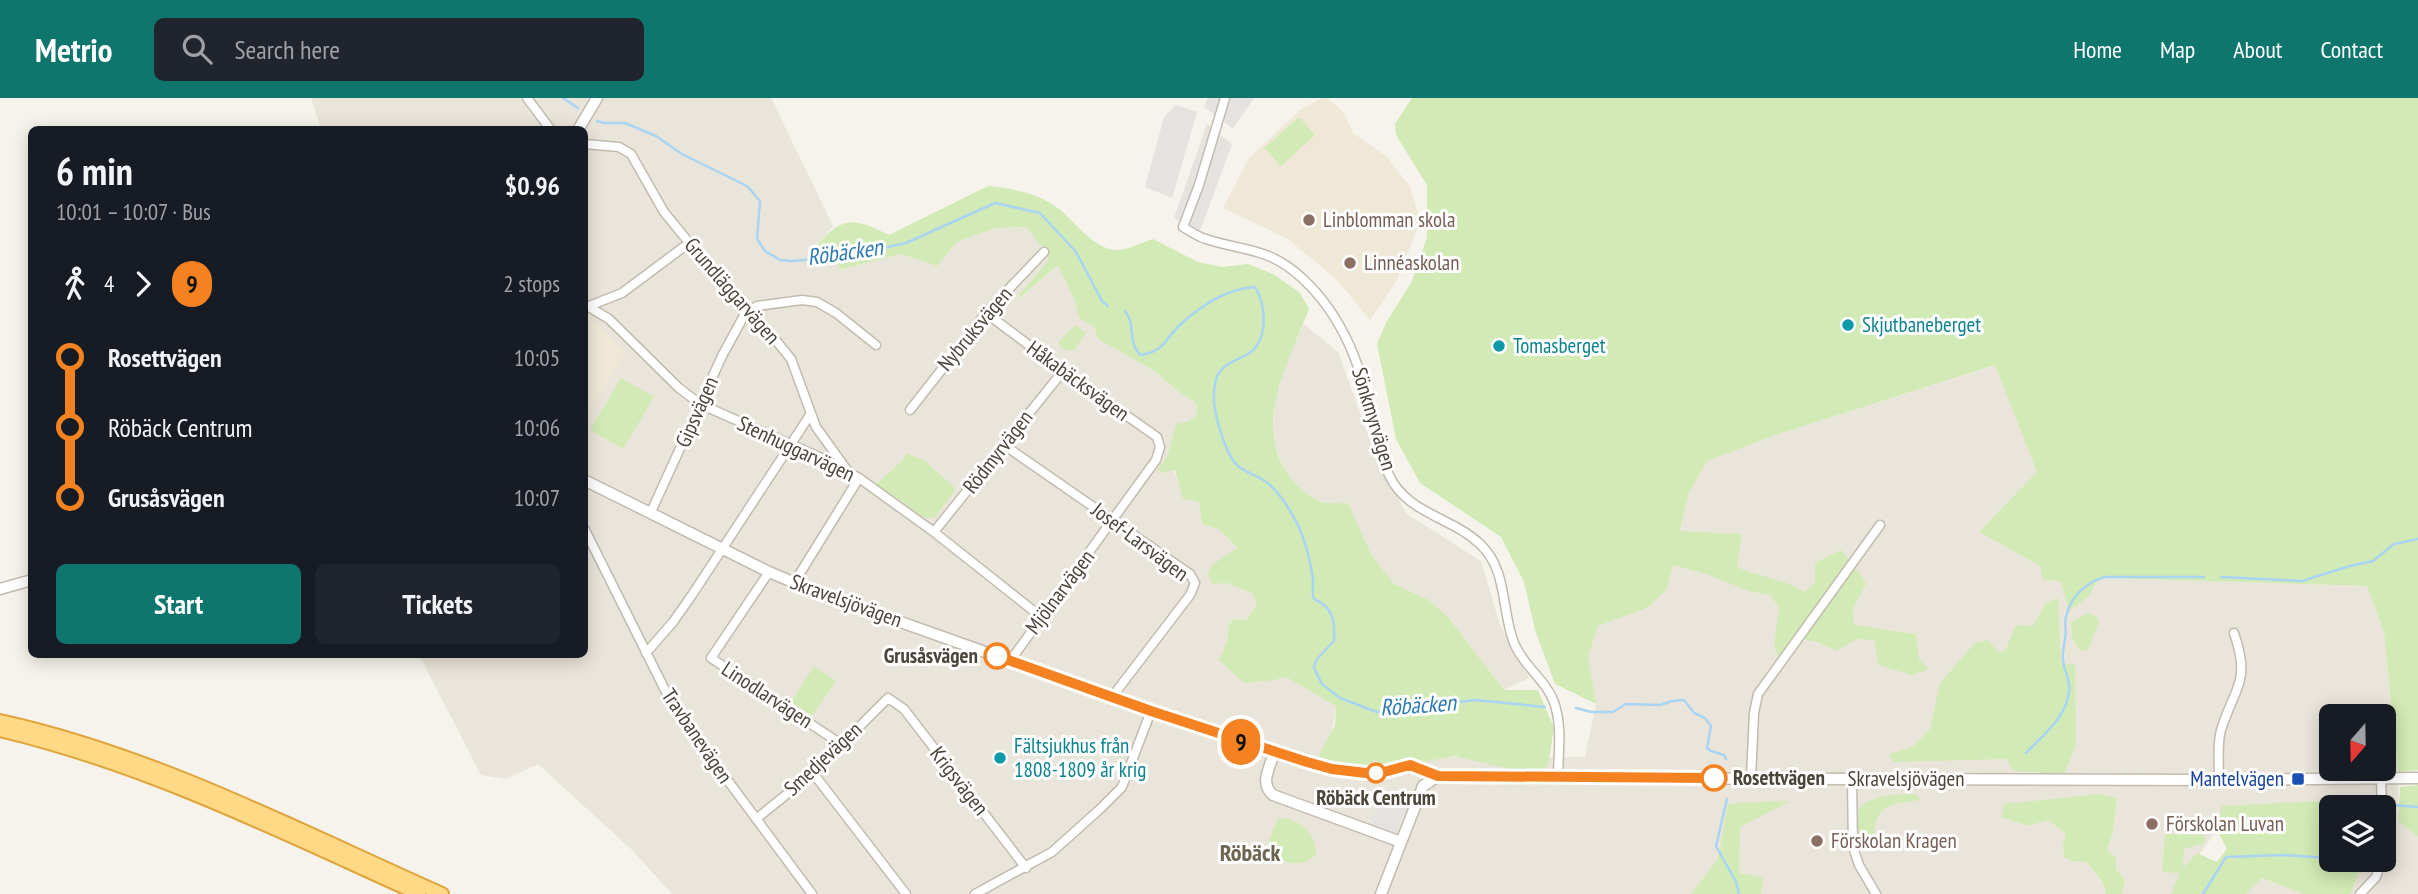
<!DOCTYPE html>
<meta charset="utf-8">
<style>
body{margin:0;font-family:"PT Sans Narrow",sans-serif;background:#20242c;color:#f1f3f6;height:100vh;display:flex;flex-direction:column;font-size:26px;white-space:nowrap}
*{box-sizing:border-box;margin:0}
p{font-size:23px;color:#9ea1a6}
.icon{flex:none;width:38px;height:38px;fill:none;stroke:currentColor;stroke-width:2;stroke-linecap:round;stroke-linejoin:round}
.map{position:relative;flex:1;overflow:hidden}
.side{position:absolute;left:28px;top:28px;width:560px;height:532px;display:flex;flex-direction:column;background:#171b24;border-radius:10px;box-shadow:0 4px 18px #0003}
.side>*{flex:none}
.badge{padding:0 14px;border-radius:23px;font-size:24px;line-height:46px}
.needle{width:46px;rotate:200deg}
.controls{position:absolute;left:2319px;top:606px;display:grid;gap:14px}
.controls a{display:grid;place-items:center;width:77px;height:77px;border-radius:10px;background:#171b24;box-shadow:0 4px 18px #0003;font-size:35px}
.map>.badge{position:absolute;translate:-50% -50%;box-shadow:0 0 0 4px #fff}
.legs{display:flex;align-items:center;gap:10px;height:77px;padding:0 28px;font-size:23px}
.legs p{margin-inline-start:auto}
.headline{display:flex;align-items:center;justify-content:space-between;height:119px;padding:0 28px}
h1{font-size:38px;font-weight:700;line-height:52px}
.button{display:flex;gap:14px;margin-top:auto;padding:14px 28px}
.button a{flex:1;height:80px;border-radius:10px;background:#0f766e;color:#fff;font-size:28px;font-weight:700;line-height:80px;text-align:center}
.button a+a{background:#20242c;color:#f1f3f6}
ul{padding:0 28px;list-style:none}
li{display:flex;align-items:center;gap:24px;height:70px;font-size:26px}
li i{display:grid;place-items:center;width:10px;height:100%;margin:0 9px;background:currentColor}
li i::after{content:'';width:18px;height:18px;margin:-9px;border:5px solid;border-radius:50%;background:#171b24}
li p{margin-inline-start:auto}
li:first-child i{background:linear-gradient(#0000 50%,currentColor 0)}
li:last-child i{background:linear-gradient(currentColor 50%,#0000 0)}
header{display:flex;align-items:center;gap:42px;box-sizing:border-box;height:98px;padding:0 35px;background:#0f766e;color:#fff}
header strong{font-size:33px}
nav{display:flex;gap:38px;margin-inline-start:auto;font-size:24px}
.search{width:490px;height:63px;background:#20242c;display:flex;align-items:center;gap:18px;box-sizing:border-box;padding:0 24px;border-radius:10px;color:#9ea1a6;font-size:26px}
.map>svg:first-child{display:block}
</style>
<header>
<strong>Metrio</strong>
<div class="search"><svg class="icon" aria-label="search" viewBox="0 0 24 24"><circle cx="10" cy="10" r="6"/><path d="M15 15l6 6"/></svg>Search here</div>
<nav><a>Home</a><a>Map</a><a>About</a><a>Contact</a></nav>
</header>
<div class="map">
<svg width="2418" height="796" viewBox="0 0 2418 796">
<rect width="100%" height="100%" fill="#f6f3ec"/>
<path fill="#eae5da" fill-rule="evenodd" d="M311 0H771L833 128 817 147 838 157 839 172 901 156 937 167 957 144 996 130 1026 129 1049 158V163L1018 198 1021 200 1058 167 1075 203 1079 220 1094 229 1098 241 1156 274 1175 291 1196 305 1197 317 1187 324 1176 327 1167 359 1180 387 1183 401 1199 404 1202 426 1220 432 1237 451 1228 457 1226 485 1252 495 1257 507 1246 522 1234 521 1229 526 1227 544 1275 582 1286 579 1336 608 1328 659H1585L1596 606 1587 559 1598 528 1647 510 1667 491 1689 395 1707 363 1776 337 1996 267 2038 374 1979 434 2040 468 2061 483 2088 499 2097 483 2107 480 2367 488 2384 535 2398 674V723L2418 739V796H2350L2365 761H2384V709L2234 707 2172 796H2122L2125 782 2116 771 2107 752 2113 734 2117 701 2028 728 2048 722 2066 736 2063 746 2072 763 2086 764 2095 774 2106 792V796H672L632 752 538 666 506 681 481 677 419 557 584 556V32L321 31ZM2331 618H2384V670H2331Z
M1304 226 1338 254 1378 364 1407 416 1481 463 1500 527 1529 580 1504 592 1448 519 1429 502 1394 486 1371 456 1348 406H1331L1307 398 1285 373 1272 340 1275 303 1287 260Z
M2262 780 2304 796H2245Z"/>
<path fill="#efe8d6" d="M1321 0H1327L1344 15 1353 35 1386 58 1410 88 1420 124 1396 184 1370 222 1335 180 1288 141 1223 110 1249 60 1300 12Z
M585 214 626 254 585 323Z"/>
<path fill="#d2eab5" d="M1412 0H2418V672L2398 674 2384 535 2367 488 2107 480 2097 483 2088 499 2069 513 2061 483 2043 482 2040 468 1979 434 2037 374 1995 267 1776 337 1707 363 1689 395 1680 433 1742 436 1737 469C1759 479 1784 481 1805 494L1815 484V465L1841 452 1862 478 1866 486 1853 510 1854 527 1916 536 1919 561 1929 571 1912 577 1878 567 1875 542 1857 541 1836 553 1818 544 1795 540 1779 560 1774 549 1779 509 1770 497 1749 493 1706 476 1673 467 1667 491 1647 510 1598 528 1588 559 1596 606 1555 586 1535 532 1524 484 1501 439 1420 385 1396 341 1377 246 1386 225 1412 183 1427 139V87L1396 37 1395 26Z
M1299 19 1315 37 1281 68 1264 50Z
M988 88C1010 90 1037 95 1055 108 1073 120 1093 152 1117 152 1127 152 1143 144 1153 141L1198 164 1222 169 1248 166 1275 177 1300 195 1309 211C1288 266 1248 332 1295 385 1312 403 1324 407 1348 405L1371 456 1394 486 1429 502 1448 519 1504 592H1538L1554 630 1548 668 1540 672 1522 674 1455 658 1422 664 1410 662 1386 668 1374 662 1364 671 1335 668 1317 661 1335 627 1336 608 1286 579 1275 582 1244 585 1219 562 1227 544 1229 526 1234 521 1246 522 1257 507 1252 495 1226 485 1213 486 1207 476 1212 467 1237 450 1220 432 1202 426 1199 404 1183 401 1175 372 1161 375 1158 371 1167 359 1176 326 1187 324 1197 317 1196 305 1175 291 1156 274 1098 241 1094 229 1079 220 1075 203 1058 167 1020 200 1018 198 1048 163 1049 158 1026 129 996 130 957 144 937 168 901 156 839 172 838 157 817 147C843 117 855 120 889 137Z
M1075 227 1086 235 1074 252H1064L1058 245Z
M621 280 654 299 623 351 590 332Z
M907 355 925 363 956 391 936 418 928 420 915 415 905 405 875 387 902 363Z
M2058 500 2061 567 2075 566 2076 647 2064 676 2014 673 2006 661 1893 664 1890 656 1912 649 1930 631 1940 585 1975 545 1988 542 1998 554 2005 553 2016 527 2033 528 2046 505Z
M2088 515 2096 518 2099 523 2088 552 2080 553 2072 539 2071 524Z
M814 568 836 583 812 618 791 604Z
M2418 687V739L2398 723 2400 689Z
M1917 696 1920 702C1888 707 1876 705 1873 742L1855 738C1855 732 1854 722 1856 716 1865 695 1900 697 1917 696Z
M2100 696 2117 700 2113 734 2107 752 2116 760V771L2125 782 2122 796H2106C2105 784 2094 773 2086 764L2072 763 2064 759 2063 746 2066 736 2048 722 2028 728 2001 719 2004 706Z
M2361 701 2362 709H2331V761H2365L2350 796H2304L2262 780 2245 796H2171L2180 775 2162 774 2165 736 2205 737 2204 745 2184 751 2183 770 2197 755 2217 764 2227 751 2217 732 2222 708Z
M1782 703 1789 704 1740 729 1739 775 1763 780 1761 796H1691L1718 761 1728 706Z
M1278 720C1300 720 1316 735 1316 757 1296 773 1277 766 1269 742Z"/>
<path fill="#e5e3e0" d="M1208 0H1254L1233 31 1204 9Z
M1176 7 1197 14 1172 100 1145 89 1164 19Z
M1207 26 1232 46 1200 133 1174 120Z
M1383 691 1409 701 1396 736 1370 727Z"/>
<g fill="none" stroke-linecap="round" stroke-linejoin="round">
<path stroke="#a9d4f2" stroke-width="2.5" d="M563 0 578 10
M597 23 603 25H625L656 38 682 56 747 88 760 103 757 141 765 153 780 162 792 163 841 159 906 145 995 105 1040 115 1076 154 1102 203 1108 208
M1125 213C1136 226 1127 242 1140 257 1165 254 1166 239 1182 225 1204 206 1226 191 1255 189 1266 207 1269 243 1248 256 1238 262 1229 263 1221 272 1214 281 1214 291 1214 302 1214 316 1226 357 1237 367 1244 374 1256 377 1265 383 1275 390 1282 400 1289 411 1303 433 1309 455 1313 481 1314 488 1311 494 1314 501 1334 509 1335 524 1334 543L1316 562 1314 570 1322 586 1340 600 1377 614 1475 602 1545 609
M2221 479 2302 483 2350 468 2373 463 2394 446 2418 441
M1576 610 1591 614H1613L1626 606 1660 607 1672 603 1684 602 1694 615 1705 620 1711 628 1707 650 1711 653 1724 657 1726 661
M2026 655C2043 637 2066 620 2069 594 2071 581 2064 574 2063 562 2062 554 2064 549 2065 541 2067 534 2064 527 2066 519 2070 499 2086 484 2105 479H2204
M1727 701 1716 748 1736 784 1739 796
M2392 707 2418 709
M2203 796 2226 759 2282 757 2331 760"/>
<defs>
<path id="minor" d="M527 0 551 32
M1225 0 1199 87 1183 129C1190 133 1198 139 1206 141 1246 154 1269 149 1303 181 1345 220 1361 271 1375 326 1379 342 1382 361 1389 377 1407 416 1452 419 1480 446 1508 472 1501 512 1514 545 1524 570 1550 584 1556 611 1562 633 1558 658 1558 680
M584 46 619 49 631 56 664 114 746 214 774 240 791 261 816 329 847 372
M584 206 609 221 679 290 700 306 826 362 859 380 934 434 1040 518
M589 208 622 195 689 145
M986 215 1063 273 1157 339 1160 349 1156 362 1010 563
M910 312 986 215 1044 154
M1004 347 1190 476 1195 485 1190 497 1112 599
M651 414 722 258 746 214 757 208 802 202 817 204 836 215 876 247
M584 430 674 610 812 796
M934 434 1063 273
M769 474 711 560 841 646
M794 485 859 380
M646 555 673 524 692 497 810 317
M813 675 906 796
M1751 680 1754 615 1758 596 1880 427
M1852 681 1853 749 1859 767 1876 796
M2381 681 2382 709
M2219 682C2219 666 2217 646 2221 632 2235 588 2251 584 2234 535
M756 721 813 675 888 600 904 611 1026 770
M975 796 1052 754 1100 711 1122 689 1151 613
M2360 796 2376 779 2382 761"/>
<path id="tertiary" d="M578 32 597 0
M584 382 769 474 819 495 1151 613 1307 664 1332 671 1366 675 1384 674 1410 667 1438 678 1514 680 2219 682 2418 680
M0 491 32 482
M1274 655C1270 670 1259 685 1273 697L1401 744
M1381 796 1423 688 1438 678"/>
<path id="trunk" d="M0 623C155 657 297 732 442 796
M0 632C148 667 281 734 419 796"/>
</defs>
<use href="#minor" stroke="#c2bbae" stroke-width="11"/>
<use href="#tertiary" stroke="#c2bbae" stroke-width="13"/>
<use href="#trunk" stroke="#e0a43c" stroke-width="16"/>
<use href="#minor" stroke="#fff" stroke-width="8"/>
<use href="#tertiary" stroke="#fff" stroke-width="10"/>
<use href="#trunk" stroke="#ffd985" stroke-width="12"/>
</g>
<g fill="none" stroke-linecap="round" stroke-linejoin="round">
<defs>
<path id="line-1" d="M997 558 1151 613 1307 664 1332 671 1366 675 1384 674 1410 667 1438 678 1714 680"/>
</defs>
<use href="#line-1" stroke="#fff" stroke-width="16"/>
<use href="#line-1" stroke="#f58220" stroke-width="10"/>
</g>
<g fill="#8d6e63" stroke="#fff" stroke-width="2.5">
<circle cx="1309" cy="122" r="7"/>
<circle cx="1350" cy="165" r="7"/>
<circle cx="2152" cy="726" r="7"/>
<circle cx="1817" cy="743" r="7"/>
</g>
<g fill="#0f9aa8" stroke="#fff" stroke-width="2.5">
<circle cx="1848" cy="227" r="7"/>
<circle cx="1499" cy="248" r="7"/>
<circle cx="1000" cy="660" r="7"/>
</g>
<g fill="#fff" stroke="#f58220" stroke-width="3.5">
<circle cx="997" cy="558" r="12"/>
<circle cx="1376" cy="675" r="9"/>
<circle cx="1714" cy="680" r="12"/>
</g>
<rect fill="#1a4fb4" stroke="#fff" stroke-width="2.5" x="2291" y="674" width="14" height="14" rx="3.5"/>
<g text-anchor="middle" stroke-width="6" stroke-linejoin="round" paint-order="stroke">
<g font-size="21" fill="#785e54" stroke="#fff" text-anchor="start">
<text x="1323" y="129">Linblomman skola</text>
<text x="1364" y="172">Linnéaskolan</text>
<text x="2166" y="733">Förskolan Luvan</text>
<text x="1831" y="750">Förskolan Kragen</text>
</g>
<g font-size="21" fill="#4b4439" stroke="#fff">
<text transform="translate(732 193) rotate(49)" y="7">Grundläggarvägen</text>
<text transform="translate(975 231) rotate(-50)" y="7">Nybruksvägen</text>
<text transform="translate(1078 283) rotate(36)" y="7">Håkabäcksvägen</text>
<text transform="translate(697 314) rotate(-66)" y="7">Gipsvägen</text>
<text transform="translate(1374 321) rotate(73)" y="7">Sönkmyrvägen</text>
<text transform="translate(796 351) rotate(25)" y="7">Stenhuggarvägen</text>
<text transform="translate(998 354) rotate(-52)" y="7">Rödmyrvägen</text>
<text transform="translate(1140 444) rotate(37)" y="7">Josef-Larsvägen</text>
<text transform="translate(1060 494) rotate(-53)" y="7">Mjölnarvägen</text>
<text transform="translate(846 503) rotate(20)" y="7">Skravelsjövägen</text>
<text transform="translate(767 597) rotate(33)" y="7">Linodlarvägen</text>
<text transform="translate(697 638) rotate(56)" y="7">Travbanevägen</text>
<text transform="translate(823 661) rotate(-43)" y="7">Smedjevägen</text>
<text x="1906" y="688">Skravelsjövägen</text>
<text transform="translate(959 683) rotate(52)" y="7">Krigsvägen</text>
</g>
<g font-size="21" fill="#0d838f" stroke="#fff" text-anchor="start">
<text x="1862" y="234">Skjutbaneberget</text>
<text x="1513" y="255">Tomasberget</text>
<text x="1014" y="655">Fältsjukhus från<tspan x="1014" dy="24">1808-1809 år krig</tspan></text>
</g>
<g font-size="21" font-weight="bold" fill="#4b4439" stroke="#fff" text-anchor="end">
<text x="978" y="565">Grusåsvägen</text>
<text x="1733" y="687" text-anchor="start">Rosettvägen</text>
<text x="1376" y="707" text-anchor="middle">Röbäck Centrum</text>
</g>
<g font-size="21" fill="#164399" stroke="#fff" text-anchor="end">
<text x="2284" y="688">Mantelvägen</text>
</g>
<g font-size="23" font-style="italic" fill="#2e7ab2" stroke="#fff">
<text transform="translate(845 154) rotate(-8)" y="8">Röbäcken</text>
<text transform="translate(1418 607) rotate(-4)" y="8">Röbäcken</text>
</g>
<g font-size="24" font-weight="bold" fill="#6e6250" stroke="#fff">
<text x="1250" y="763">Röbäck</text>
</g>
</g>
</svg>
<div class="controls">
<a><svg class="needle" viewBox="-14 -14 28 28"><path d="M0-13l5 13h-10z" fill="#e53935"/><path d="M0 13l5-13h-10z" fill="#9ea1a6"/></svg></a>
<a><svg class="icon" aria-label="layers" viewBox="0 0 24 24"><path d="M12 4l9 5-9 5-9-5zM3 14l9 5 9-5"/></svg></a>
</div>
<b class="badge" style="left:1241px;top:644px;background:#f58220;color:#111">9</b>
<section class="side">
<div class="headline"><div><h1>6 min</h1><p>10:01 – 10:07 · Bus</p></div><b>$0.96</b></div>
<div class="legs"><svg class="icon" aria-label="walk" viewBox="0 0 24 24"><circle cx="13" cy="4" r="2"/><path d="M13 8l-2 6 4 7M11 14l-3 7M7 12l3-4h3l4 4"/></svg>4<svg class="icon" aria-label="forward" viewBox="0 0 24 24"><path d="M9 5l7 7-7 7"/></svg><b class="badge" style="background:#f58220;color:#111">9</b><p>2 stops</p></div>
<ul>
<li><i style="color:#f58220"></i><b>Rosettvägen</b><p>10:05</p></li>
<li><i style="color:#f58220"></i><span>Röbäck Centrum</span><p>10:06</p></li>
<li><i style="color:#f58220"></i><b>Grusåsvägen</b><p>10:07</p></li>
</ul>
<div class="button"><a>Start</a><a>Tickets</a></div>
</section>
</div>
